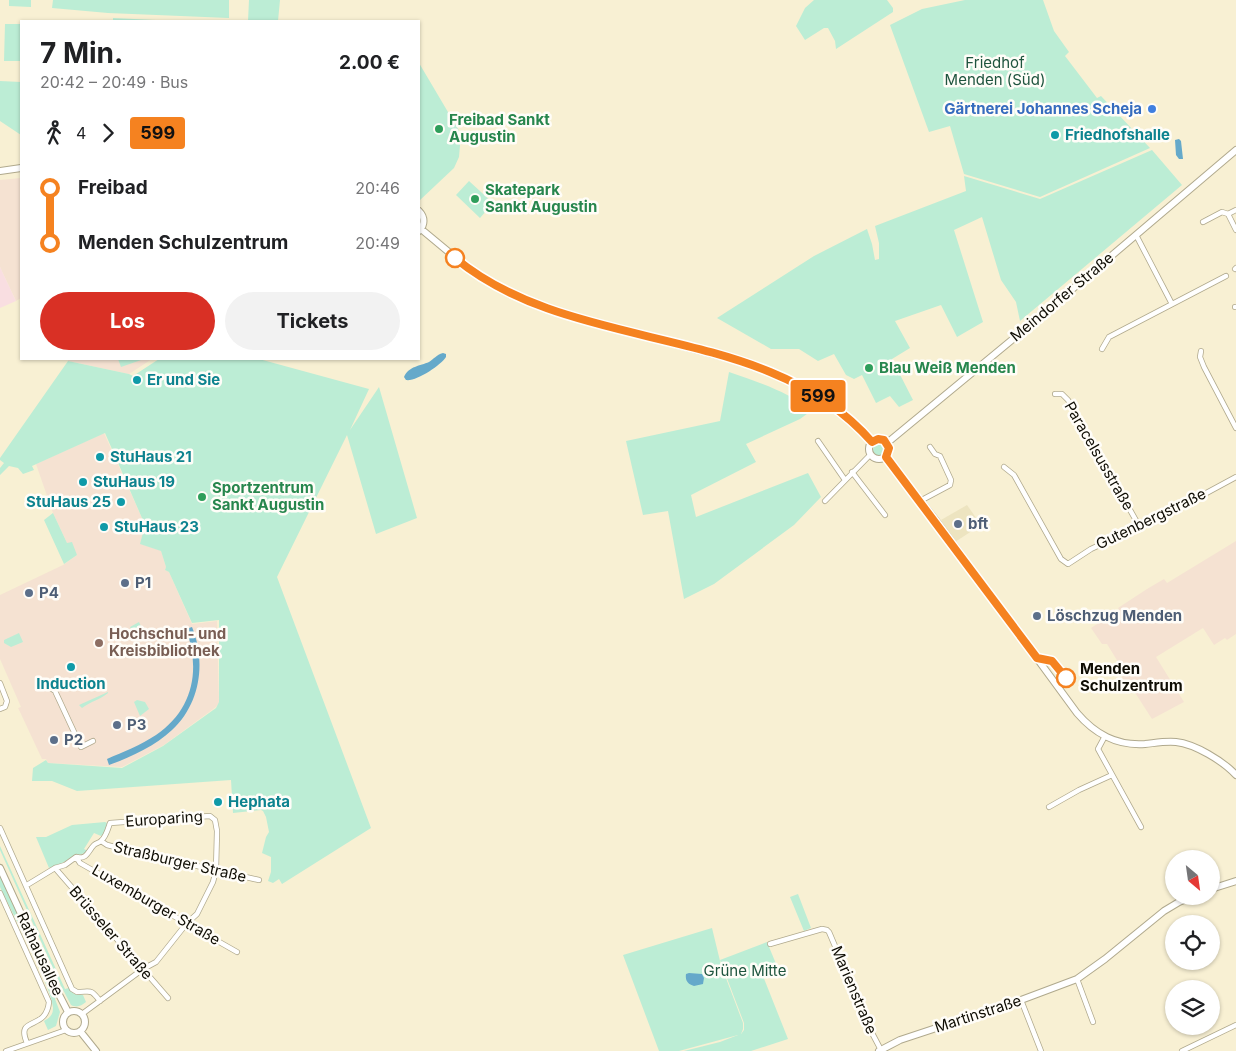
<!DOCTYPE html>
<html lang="de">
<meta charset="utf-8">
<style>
body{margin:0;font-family:Inter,sans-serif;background:#f2f2f2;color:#202124;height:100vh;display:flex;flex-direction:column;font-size:19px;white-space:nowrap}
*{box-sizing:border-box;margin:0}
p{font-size:16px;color:#757577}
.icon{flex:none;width:28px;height:28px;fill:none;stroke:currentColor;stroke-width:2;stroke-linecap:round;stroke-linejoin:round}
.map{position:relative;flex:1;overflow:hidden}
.side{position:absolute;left:20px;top:20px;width:400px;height:340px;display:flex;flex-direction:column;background:#fff;border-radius:0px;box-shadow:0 1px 4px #0004}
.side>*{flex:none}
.badge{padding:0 10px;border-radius:4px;font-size:18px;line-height:32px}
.needle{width:32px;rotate:151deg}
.controls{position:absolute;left:1165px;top:850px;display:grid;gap:10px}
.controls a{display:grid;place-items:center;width:55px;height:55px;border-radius:50%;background:#fff;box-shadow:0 1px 4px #0004;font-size:25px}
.map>.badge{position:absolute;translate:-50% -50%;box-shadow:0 0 0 2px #fff}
.legs{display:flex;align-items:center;gap:8px;height:55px;padding:0 20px;font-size:16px}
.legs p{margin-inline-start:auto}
.summary{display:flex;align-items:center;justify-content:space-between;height:85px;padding:0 20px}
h1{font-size:28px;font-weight:700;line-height:38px}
.cta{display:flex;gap:10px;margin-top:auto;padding:10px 20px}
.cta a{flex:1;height:58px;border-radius:30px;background:#d93025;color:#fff;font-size:20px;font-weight:700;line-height:58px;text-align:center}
.cta a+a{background:#f2f2f2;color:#202124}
ul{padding:0 20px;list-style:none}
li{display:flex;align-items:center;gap:18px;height:55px;font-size:19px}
li i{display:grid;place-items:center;width:8px;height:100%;margin:0 6px;background:currentColor}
li i::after{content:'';width:12px;height:12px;margin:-6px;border:4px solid;border-radius:50%;background:#fff}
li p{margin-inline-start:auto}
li:first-child i{background:linear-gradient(#0000 50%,currentColor 0)}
li:last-child i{background:linear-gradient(currentColor 50%,#0000 0)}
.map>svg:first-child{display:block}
</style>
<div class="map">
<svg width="1236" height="1051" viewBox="0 0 1236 1051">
<rect width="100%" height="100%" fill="#f8f0d3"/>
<path fill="#ede4c0" d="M967 505 981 525 955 542 941 520Z"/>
<path fill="#f5e2d2" d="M21 178V298L16 301 0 267V180Z
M68 359H152L129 374 68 361Z
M104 433 145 525 161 551 166 567 165 570 169 572 192 624 217 621 219 703 216 707 164 745 122 767 48 763 46 759H42L21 714 18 708 21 707 0 659V595L63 565 77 555 67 543 53 513 36 464Z
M1236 541V634L1227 640 1225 638 1214 645 1203 628 1156 657 1184 702 1152 719 1132 688 1125 680 1122 679 1123 670 1107 644H1102L1091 628 1119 610 1118 608 1147 589 1164 579 1167 583Z"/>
<path fill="#f9dee1" d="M0 267 16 301 0 308Z"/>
<path fill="#bcedd5" d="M9 0H31V7L9 6Z
M39 0H229V18L108 13 52 8 53 0Z
M249 0H280L278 21H248Z
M814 0H887L893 8V12L836 49 835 41 828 28H824L805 40 796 26 805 8Z
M965 0H1043L1054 31 1069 52 1065 56 1097 98 1101 96 1150 148 1040 197 964 174 950 126 929 132 890 25 922 9Z
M113 18 177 21H113Z
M5 24H21V61H4Z
M419 63 461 134 459 157 454 168 419 201Z
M0 81 21 82V135L0 121Z
M1152 150 1182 185 1020 321 1016 302 1001 280 982 217 954 230 983 322 957 337 941 305 895 321 910 348 892 359 913 400 899 407 890 396 876 403 862 375 854 379 846 375 834 354 818 361 799 349H771L717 318 814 256 867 229 872 244 875 260 879 259V243L875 226 966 191 964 176 1040 199Z
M469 181 493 203 480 218 456 195Z
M118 359H144L121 367Z
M159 359H259L369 389 350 430 379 387 417 518 376 534 347 435 277 577 371 828 282 884 279 879 273 883 268 881 271 872V857L262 853 266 837 269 832 266 817 263 811 261 810 233 813 231 780 77 791 52 781H32L33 768 46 760 48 763 122 768 163 746 216 708 219 702V620L192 623 169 572 165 570 166 567 161 551 140 544 145 525 105 433 32 466 34 470 23 474 18 468 9 466 0 475V468L4 463 0 460V458L68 361 129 374 133 376Z
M729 372C757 382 788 391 811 411L800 419 746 444 756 462 691 495 696 517 808 473 821 497 794 525 714 584 684 599 668 511 643 515 626 441 720 421Z
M873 450a6 6 0 1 1 12 0a6 6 0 1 1-12 0Z
M53 513 67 543 72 542 77 555 64 564 44 520Z
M139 622 144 633 135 637 130 627Z
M19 633 23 642 11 647 4 643V640Z
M108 692V693C100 700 91 701 82 708L79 705Z
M137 700 145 702 149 709 140 716 134 702Z
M105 822 107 823 104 833 101 836 94 833 84 849 88 851C83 855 78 854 72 857 62 863 62 864 49 868L36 837H46L72 825Z
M0 846 65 989 69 988 74 994 83 995 86 1002C81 1006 77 1008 71 1005L61 986 0 850Z
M0 874 56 997 55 999 60 1012 56 1026 48 1030 44 1021C49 1018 53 1015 53 1009 55 993 9 907 0 887Z
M798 894 811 928 804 931 790 897Z
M712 928 721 965 743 1023V1029L741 1034 744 1030V1023L720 960 767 942 779 971 763 976 788 1039 751 1051H684L720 1042 738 1035 679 1051H659L623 955Z"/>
<path fill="#65a9ca" d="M1179 139 1181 141 1183 159H1179L1176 155 1175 140Z
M443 353 446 354V357C441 365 416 382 406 380L404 377C409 366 420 366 429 362 434 359 436 355 443 353Z
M192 627C206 661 201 703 172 730 155 746 131 757 109 765L107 759C123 752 141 745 156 735 193 710 201 670 186 629Z
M689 973 702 974 704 978 703 984 694 986C688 984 685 981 686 974Z"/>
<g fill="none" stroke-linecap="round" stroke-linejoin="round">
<defs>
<path id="street" d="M1236 210 1228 214 1236 230
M1203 222 1222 212 1228 214
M1136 235 1172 304
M1235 269 1236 268
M1235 307H1236
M1102 349 1109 337 1226 276
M1201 351 1200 357 1204 367 1236 428
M1055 394H1062L1068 400 1138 524
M818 441 845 480
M1004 467 1014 475 1061 559 1068 564 1091 549 1129 531 1138 524 1199 497 1236 477
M852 472 885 515
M825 501 870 455
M920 501 950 485 951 480 940 456 935 454 930 447
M0 683 7 701 5 707 0 709
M49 687 55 691 81 747 93 741
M1105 736 1098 749 1141 827
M1049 807 1079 790 1112 775
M0 828 72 989 77 992C91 992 90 988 100 1001
M101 841 107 845 131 851 259 880
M76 857 80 863 237 952
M55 868 168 998
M27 885 55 868 65 865 76 857C87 860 88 851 94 845 96 843 99 843 101 841 106 837 108 829 110 823L210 816 215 820 217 831 216 870 213 882 197 914 187 923 156 962 143 969 82 1014
M0 893 49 1002C46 1032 15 1015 27 1043
M770 944 822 929 827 930 829 932 872 1033 881 1050
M1077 979 1093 1022
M1021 1000 1041 1051
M6 1051 66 1030
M1182 1051 1236 1025"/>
<path id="secondary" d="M0 171 21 168
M419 211C425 217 425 225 419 231
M421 229 468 268 497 286 527 301 562 314 731 359 781 376 825 401 856 425 872 442
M869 449a10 10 0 1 1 20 0a10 10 0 1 1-20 0Z
M887 443 1030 325 1236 150
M886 457 937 522 1077 713C1095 734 1116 746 1145 744 1155 743 1165 741 1176 742 1195 744 1223 761 1236 775
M0 868 51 979 68 1012
M1211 889 1236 881
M63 1022a11 11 0 1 1 22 0a11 11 0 1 1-22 0Z
M80 1031 96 1051
M879 1051 900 1040 1021 1000 1077 979 1105 959 1164 911 1179 902 1193 896"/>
</defs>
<use href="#street" stroke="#b0a98d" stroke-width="6"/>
<use href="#secondary" stroke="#b0a98d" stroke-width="8"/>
<use href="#street" stroke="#fff" stroke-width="4.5"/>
<use href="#secondary" stroke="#fff" stroke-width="6"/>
</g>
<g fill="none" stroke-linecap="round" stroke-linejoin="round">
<defs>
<path id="line-1" d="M455 258C575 357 766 320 872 442L878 439 884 440 889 448 886 457 1037 658 1052 661 1066 678"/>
</defs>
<use href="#line-1" stroke="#fff" stroke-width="11"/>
<use href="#line-1" stroke="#f58220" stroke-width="8"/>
</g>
<circle fill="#3f7fe0" stroke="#fffdf8" stroke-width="2" cx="1152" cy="109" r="5"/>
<g fill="#2e9e5b" stroke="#fffdf8" stroke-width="2">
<circle cx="439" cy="129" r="5"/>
<circle cx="475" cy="199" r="5"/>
<circle cx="869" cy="368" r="5"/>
<circle cx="202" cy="497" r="5"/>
</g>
<g fill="#0f9aa8" stroke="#fffdf8" stroke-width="2">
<circle cx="1055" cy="135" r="5"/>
<circle cx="137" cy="380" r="5"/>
<circle cx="100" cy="457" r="5"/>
<circle cx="83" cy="482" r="5"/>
<circle cx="121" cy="502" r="5"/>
<circle cx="104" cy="527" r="5"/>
<circle cx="71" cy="667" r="5"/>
<circle cx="218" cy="802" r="5"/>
</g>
<g fill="#fff" stroke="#f58220" stroke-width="2.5">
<circle cx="455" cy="258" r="9"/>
<circle cx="1066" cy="678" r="9"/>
</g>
<g fill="#5c6f8a" stroke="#fffdf8" stroke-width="2">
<circle cx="958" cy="524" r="5"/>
<circle cx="125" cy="583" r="5"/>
<circle cx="29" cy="593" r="5"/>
<circle cx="1037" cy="616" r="5"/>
<circle cx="117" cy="725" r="5"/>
<circle cx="54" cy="740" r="5"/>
</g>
<circle fill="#8d6e63" stroke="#fffdf8" stroke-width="2" cx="99" cy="643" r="5"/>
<g text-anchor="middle" stroke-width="5" stroke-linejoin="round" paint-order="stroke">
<g font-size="15" fill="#1e543e" stroke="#fffdf8">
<text x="995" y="68">Friedhof<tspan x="995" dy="17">Menden (Süd)</tspan></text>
<text x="745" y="976">Grüne Mitte</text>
</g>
<g font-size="15" font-weight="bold" fill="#366cbe" stroke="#fffdf8" text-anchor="end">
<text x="1142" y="114">Gärtnerei Johannes Scheja</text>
</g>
<g font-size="15" font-weight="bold" fill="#27864d" stroke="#fffdf8" text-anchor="start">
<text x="449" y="125">Freibad Sankt<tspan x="449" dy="17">Augustin</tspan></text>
<text x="485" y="195">Skatepark<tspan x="485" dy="17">Sankt Augustin</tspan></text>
<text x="879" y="373">Blau Weiß Menden</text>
<text x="212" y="493">Sportzentrum<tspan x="212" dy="17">Sankt Augustin</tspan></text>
</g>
<g font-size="15" font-weight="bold" fill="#0d838f" stroke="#fffdf8" text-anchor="start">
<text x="1065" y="140">Friedhofshalle</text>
<text x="147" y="385">Er und Sie</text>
<text x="110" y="462">StuHaus 21</text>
<text x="93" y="487">StuHaus 19</text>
<text x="111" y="507" text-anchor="end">StuHaus 25</text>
<text x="114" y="532">StuHaus 23</text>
<text x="71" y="689" text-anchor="middle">Induction</text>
<text x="228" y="807">Hephata</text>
</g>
<g font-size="15" fill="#0f0d04" stroke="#fffdf8">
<text transform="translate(1062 297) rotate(-40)" y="5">Meindorfer Straße</text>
<text transform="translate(1099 456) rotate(60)" y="5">Paracelsusstraße</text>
<text transform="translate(1151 519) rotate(-26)" y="5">Gutenbergstraße</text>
<text transform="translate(164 819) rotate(-4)" y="5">Europaring</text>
<text transform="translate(180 862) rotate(13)" y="5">Straßburger Straße</text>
<text transform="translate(156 905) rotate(30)" y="5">Luxemburger Straße</text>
<text transform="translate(111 933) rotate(49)" y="5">Brüsseler Straße</text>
<text transform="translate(40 954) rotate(65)" y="5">Rathausallee</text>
<text transform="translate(854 990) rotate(67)" y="5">Marienstraße</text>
<text transform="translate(978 1014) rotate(-18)" y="5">Martinstraße</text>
</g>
<g font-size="15" font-weight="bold" fill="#4e5e75" stroke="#fffdf8" text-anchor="start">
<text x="968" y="529">bft</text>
<text x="135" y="588">P1</text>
<text x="39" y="598">P4</text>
<text x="1047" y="621">Löschzug Menden</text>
<text x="127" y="730">P3</text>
<text x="64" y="745">P2</text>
</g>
<g font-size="15" font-weight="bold" fill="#785e54" stroke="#fffdf8" text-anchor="start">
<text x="109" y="639">Hochschul- und<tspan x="109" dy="17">Kreisbibliothek</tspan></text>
</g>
<g font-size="15" font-weight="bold" fill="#0f0d04" stroke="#fffdf8" text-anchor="start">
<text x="1080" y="674">Menden<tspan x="1080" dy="17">Schulzentrum</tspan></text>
</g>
</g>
</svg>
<div class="controls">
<a><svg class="needle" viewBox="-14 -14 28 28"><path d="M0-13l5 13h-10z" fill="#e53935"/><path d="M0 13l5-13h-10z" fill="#757577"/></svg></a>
<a><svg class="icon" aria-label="locate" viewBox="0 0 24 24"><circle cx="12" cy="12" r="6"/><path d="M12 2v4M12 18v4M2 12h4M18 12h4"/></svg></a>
<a><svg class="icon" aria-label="layers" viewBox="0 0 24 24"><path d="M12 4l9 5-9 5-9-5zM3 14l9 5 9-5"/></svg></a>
</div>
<b class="badge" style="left:818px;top:396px;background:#f58220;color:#111">599</b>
<section class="side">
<div class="summary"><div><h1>7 Min.</h1><p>20:42 – 20:49 · Bus</p></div><b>2.00 €</b></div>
<div class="legs"><svg class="icon" aria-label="walk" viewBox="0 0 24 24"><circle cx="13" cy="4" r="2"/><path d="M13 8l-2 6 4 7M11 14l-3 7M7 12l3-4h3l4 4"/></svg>4<svg class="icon" aria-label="forward" viewBox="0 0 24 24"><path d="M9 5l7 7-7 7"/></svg><b class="badge" style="background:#f58220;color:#111">599</b></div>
<ul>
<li><i style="color:#f58220"></i><b>Freibad</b><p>20:46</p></li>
<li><i style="color:#f58220"></i><b>Menden Schulzentrum</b><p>20:49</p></li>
</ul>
<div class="cta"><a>Los</a><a>Tickets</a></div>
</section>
</div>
